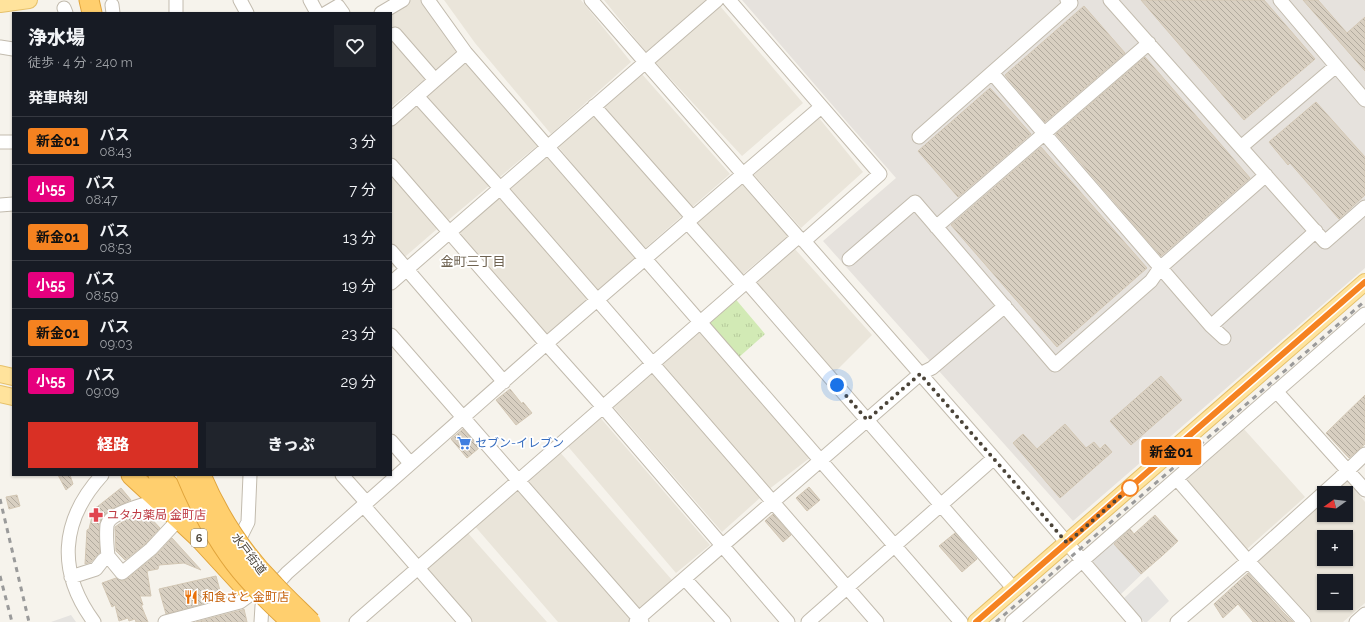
<!DOCTYPE html>
<html lang="ja">
<meta charset="utf-8">
<style>
body{margin:0;font-family:Raleway,"Noto Sans JP",sans-serif;background:#20242c;color:#f1f3f6;height:100vh;display:flex;flex-direction:column;font-size:15px;white-space:nowrap}
*{box-sizing:border-box;margin:0}
p{font-size:13px;color:#9ea1a6}
.icon{flex:none;width:22px;height:22px;fill:none;stroke:currentColor;stroke-width:2;stroke-linecap:round;stroke-linejoin:round}
.map{position:relative;flex:1;overflow:hidden}
.drawer{position:absolute;left:12px;top:12px;width:380px;height:464px;display:flex;flex-direction:column;background:#171b24;border-radius:0px;box-shadow:0 1px 3px #0004}
.drawer>*{flex:none}
.badge{padding:0 8px;border-radius:3px;font-size:14px;line-height:26px}
.needle{width:26px;rotate:255deg}
.tools{position:absolute;left:1317px;top:486px;display:grid;gap:8px}
.tools a{display:grid;place-items:center;width:36px;height:36px;border-radius:0px;background:#171b24;box-shadow:0 1px 3px #0004;font-size:20px}
.you{position:absolute;width:20px;height:20px;margin:-10px;border:3px solid #fff;border-radius:50%;background:#1a73e8;box-shadow:0 0 0 6px #1a73e833}
.map>.badge{position:absolute;translate:-50% -50%;box-shadow:0 0 0 2px #fff}
h2{padding:0 16px;font-size:15px;line-height:36px}
.round{display:grid;place-items:center;flex:none;width:42px;height:42px;border-radius:0px;background:#20242c}
.overview{display:flex;align-items:center;justify-content:space-between;height:68px;padding:0 16px}
h1{font-size:19px;font-weight:800;line-height:30px}
.action{display:flex;gap:8px;margin-top:auto;padding:8px 16px}
.action a{flex:1;height:46px;border-radius:0px;background:#d93025;color:#fff;font-size:16px;font-weight:800;line-height:46px;text-align:center}
.action a+a{background:#20242c;color:#f1f3f6}
ul{padding:0;list-style:none}
li{display:flex;align-items:center;gap:12px;height:48px;padding:0 16px;border-top:1px solid #363941}
li div{flex:1}
li b{display:block;font-size:15px}
li em{font-style:normal}
li .badge{min-width:44px;font-weight:700;text-align:center}
.map>svg:first-child{display:block}
</style>
<div class="map">
<svg width="1365" height="622" viewBox="0 0 1365 622">
<defs>
<pattern id="park-tufts" width="24" height="20" patternUnits="userSpaceOnUse"><rect width="24" height="20" fill="#d2eab5"/><path d="M3 7l-1-3M5 7V3M7 7l1-3M15 17l-1-3M17 17v-4M19 17l1-3" fill="none" stroke="#b6ca9c"/></pattern>
<pattern id="building-back-hatch" width="6" height="6" patternUnits="userSpaceOnUse"><rect width="6" height="6" fill="#d8cfc1"/><path d="M-1 5l2 2M0 0l6 6M5-1l2 2" fill="none" stroke="#b1aa9e"/></pattern>
</defs>
<rect width="100%" height="100%" fill="#f6f3ec"/>
<path fill="#eae5da" fill-rule="evenodd" d="M411 0H422L457 53 391 107V13Z
M444 0H581L631 62 551 134 475 43Z
M604 0H706L646 52Z
M720 6 803 103 742 156 654 61Z
M468 61 538 145 446 222 391 156V124Z
M641 73 730 174 643 250 557 145Z
M819 118 863 172 801 228 754 175Z
M547 153 636 257 546 335 457 231Z
M391 175 437 229 391 269Z
M741 180 788 236 742 275 693 220Z
M794 248 872 335 834 373 754 281Z
M699 327 811 457 768 490 659 362Z
M651 370 761 497 722 532 611 404Z
M598 415 710 545 676 573 565 443Z
M1243 428 1305 497 1247 549 1186 479Z
M558 450 672 580 638 610 523 478Z
M1346 479 1365 502V603L1343 622H1310L1256 559 1324 499V515H1346V493H1331ZM1324 537H1346V559H1324ZM1324 581H1346V603H1324Z
M517 486 634 616 630 622H558L473 524Z
M467 532 547 622H471L424 569Z"/>
<path fill="#e6e2dd" d="M742 0H1365V268L1073 521 823 241 896 178 853 129Z"/>
<path fill="url(#park-tufts)" d="M733 296 765 334 738 358 705 321Z"/>
<path fill="#e5e3e0" d="M1113 539 1143 573 1120 595 1091 559Z
M1148 576 1169 601 1147 622H1144L1123 599Z
M71 615 76 622H51Z"/>
<path fill="url(#building-back-hatch)" stroke="#d3c7b4" d="M1141 0H1264L1315 59 1244 120Z
M1303 0H1318L1347 33 1365 17V71Z
M1084 6 1125 53 1045 122 1005 75Z
M1145 57 1250 178 1161 256 1056 134Z
M990 88 1031 134 958 197 918 151Z
M1316 102 1365 157V195L1339 219 1290 163 1288 165 1269 142Z
M1041 147 1147 268 1057 347 951 225Z
M1161 376 1182 400 1131 445 1110 421Z
M510 389 522 404 523 402 532 413 516 425 496 400Z
M1365 395V444L1349 458 1326 433Z
M1065 424 1086 448 1094 442 1100 449 1105 444 1112 452 1060 498 1013 443 1023 434 1037 449Z
M463 429 479 448 467 458 451 439Z
M58 475H70L73 484 66 490Z
M809 487 820 500 807 511 796 498Z
M121 488 131 500 111 509 103 516 99 524 100 552 91 562 85 564 87 530 89 529 94 508 97 507Z
M17 495 20 506 9 509 6 497Z
M145 512 160 528 146 543 125 560 116 551 115 527 125 520Z
M773 514 791 535 783 542 765 521Z
M1155 515 1178 541 1163 555 1141 574 1114 544 1130 529 1134 534Z
M955 533 977 559 962 572 939 546Z
M172 538 201 570 184 563 159 565 158 569 147 571 151 596H140L143 605H141L148 622H136L135 619 129 621 128 618 119 621 115 605 112 607 102 583 116 578 123 581 127 579 156 555Z
M1248 573 1283 612 1293 622H1253L1238 604 1223 618 1214 604Z
M216 576 222 598 231 596 166 614 159 589Z
M244 609 247 622H196L242 610Z"/>
<g fill="none" stroke-linecap="round" stroke-linejoin="round">
<defs>
<path id="minor" d="M176 0V13
M240 0 247 13
M310 0 317 13
M428 0 466 53 961 622
M591 0 798 237 804 241 994 458 1135 622
M729 0 880 174 804 241
M1110 0 1325 242 1365 207
M1280 0 1365 100
M112 5 113 13
M64 8 66 13
M326 13 338 6 343 13
M381 13 403 0
M395 34 435 80
M0 47 13 49
M992 73 1211 326 1224 338
M417 96 500 188 877 622
M594 106 692 217
M391 119 466 53
M919 137 1071 3 1067 0
M0 142H13
M1241 147 1336 66
M391 165 543 340 603 407 788 622
M0 205 13 204
M687 222 743 285
M936 227 1149 43
M391 251 504 382
M849 259 915 202 1055 365 1151 281 1160 268 1266 175
M747 282 1014 589
M391 283 717 0
M1211 326 1316 231
M391 335 642 622
M1276 391 1365 490
M391 441 410 463
M342 475 366 502
M1177 479 1248 561 1304 622
M363 505 465 622
M241 536 248 522 250 475
M108 556C107 547 106 535 107 525 110 512 147 504 159 500
M71 577 96 569 103 560 108 556 122 573 151 549 179 519
M685 579 724 622
M94 622C57 572 60 521 102 475
M165 622 240 602 251 594
M261 622 262 606 277 584 287 573 546 344 821 107
M356 622 798 237
M636 622 639 618C733 537 826 455 920 374L932 368 1005 306
M808 622 994 458
M1012 622 1365 314
M1177 622 1248 561 1340 478 1365 454
M1356 622 1365 614"/>
<path id="major" d="M0 4 29 0
M0 374 13 377
M0 394 13 397
M976 622 1365 282"/>
<path id="highway" d="M89 0 92 13
M131 475 199 538 245 588
M158 475 206 519"/>
</defs>
<use href="#minor" stroke="#c2bbae" stroke-width="15"/>
<use href="#major" stroke="#e6c16a" stroke-width="18"/>
<use href="#highway" stroke="#e0a43c" stroke-width="21"/>
<use href="#minor" stroke="#fff" stroke-width="13"/>
<use href="#major" stroke="#ffe39c" stroke-width="16"/>
<use href="#highway" stroke="#ffcf6e" stroke-width="19"/>
<path stroke="#9a9a9a" stroke-width="3" stroke-dasharray="5 5" stroke-linecap="butt" d="M0 499 29 622
M0 576 12 622
M996 622 1365 301"/>
<defs>
<path id="highway-bridge" d="M186 475C201 511 221 549 247 578 261 594 276 608 291 622
M201 475C218 515 243 554 274 585 286 598 299 610 311 622"/>
</defs>
<use href="#highway-bridge" stroke="#e0a43c" stroke-width="21" stroke-linecap="butt"/>
<use href="#highway-bridge" stroke="#ffcf6e" stroke-width="19"/>
</g>
<g fill="none" stroke-linecap="round" stroke-linejoin="round">
<defs>
<path id="line" d="M976 622 1365 282"/>
</defs>
<use href="#line" stroke="#fff" stroke-width="9"/>
<use href="#line" stroke="#f58220" stroke-width="6"/>
<path stroke="#4b4439" stroke-width="4" stroke-dasharray="0 7.2" d="M837 385 867 420 920 374 1067 543 1130 488"/>
</g>
<defs>
<symbol id="supermarket-bare" viewBox="-9 -9 18 18"><path d="M-6-5.5h2.5l.6 2H6L4.5 2H-2.5L-4.4-4H-6ZM-1.5 3.2a1.3 1.3 0 1 0 .1 0ZM3 3.2a1.3 1.3 0 1 0 .1 0Z" fill="#3f7fe0" stroke="#fff" stroke-width="2.5" paint-order="stroke"/></symbol>
<symbol id="pharmacy-bare" viewBox="-9 -9 18 18"><path d="M-2-6h4v4h4v4h-4v4h-4v-4h-4v-4h4Z" fill="#e0444e" stroke="#fff" stroke-width="2.5" paint-order="stroke"/></symbol>
<symbol id="restaurant-bare" viewBox="-9 -9 18 18"><path d="M-5-6h1v4h1v-4h1v4h1v-4h1v5L-1.5 .5V6h-2V.5L-5-1ZM5-6V6H3V1.5H1.5Q1.5-4 5-6Z" fill="#e8710a" stroke="#fff" stroke-width="2.5" paint-order="stroke"/></symbol>
</defs>
<g fill-rule="evenodd">
<use href="#supermarket-bare" x="454" y="433" width="20" height="20"/>
<use href="#pharmacy-bare" x="86" y="505" width="20" height="20"/>
<use href="#restaurant-bare" x="181" y="587" width="20" height="20"/>
</g>
<circle fill="#fff" stroke="#f58220" stroke-width="2" cx="1130" cy="488" r="8"/>
<g text-anchor="middle" stroke-width="3.5" stroke-linejoin="round" paint-order="stroke">
<rect fill="#fff" stroke="#817c74" stroke-width="1" x="191" y="529" width="16" height="18" rx="3"/>
<g font-size="11" font-weight="bold" fill="#4b4439">
<text x="199" y="542">6</text>
</g>
<g font-size="12" fill="#366cbe" stroke="#fff" text-anchor="start">
<text x="475" y="447">セブン-イレブン</text>
</g>
<g font-size="12" fill="#be3a42" stroke="#fff" text-anchor="start">
<text x="107" y="519">ユタカ薬局 金町店</text>
</g>
<g font-size="12" fill="#4b4439" stroke="#fff">
<text transform="translate(249 554) rotate(53)" y="4">水戸街道</text>
</g>
<g font-size="12" fill="#c56008" stroke="#fff" text-anchor="start">
<text x="202" y="601">和食さと 金町店</text>
</g>
<g font-size="13" fill="#6e6250" stroke="#fff">
<text x="473" y="266">金町三丁目</text>
</g>
</g>
</svg>
<div class="tools">
<a><svg class="needle" viewBox="-14 -14 28 28"><path d="M0-13l5 13h-10z" fill="#e53935"/><path d="M0 13l5-13h-10z" fill="#9ea1a6"/></svg></a>
<a>+</a>
<a>−</a>
</div>
<div class="you" style="left:837px;top:385px"></div>
<b class="badge" style="left:1171px;top:452px;background:#f58220;color:#111">新金01</b>
<section class="drawer">
<div class="overview"><div><h1>浄水場</h1><p>徒歩 · 4 分 · 240 m</p></div><a class="round"><svg class="icon" aria-label="heart" viewBox="0 0 24 24"><path d="M12 20l-8-8c-3-5 5-10 8-4 3-6 11-1 8 4z"/></svg></a></div>
<h2>発車時刻</h2>
<ul>
<li><span class="badge" style="background:#f58220;color:#111">新金01</span><div><b>バス</b><p>08:43</p></div><em>3 分</em></li>
<li><span class="badge" style="background:#e6007e;color:#fff">小55</span><div><b>バス</b><p>08:47</p></div><em>7 分</em></li>
<li><span class="badge" style="background:#f58220;color:#111">新金01</span><div><b>バス</b><p>08:53</p></div><em>13 分</em></li>
<li><span class="badge" style="background:#e6007e;color:#fff">小55</span><div><b>バス</b><p>08:59</p></div><em>19 分</em></li>
<li><span class="badge" style="background:#f58220;color:#111">新金01</span><div><b>バス</b><p>09:03</p></div><em>23 分</em></li>
<li><span class="badge" style="background:#e6007e;color:#fff">小55</span><div><b>バス</b><p>09:09</p></div><em>29 分</em></li>
</ul>
<div class="action"><a>経路</a><a>きっぷ</a></div>
</section>
</div>
